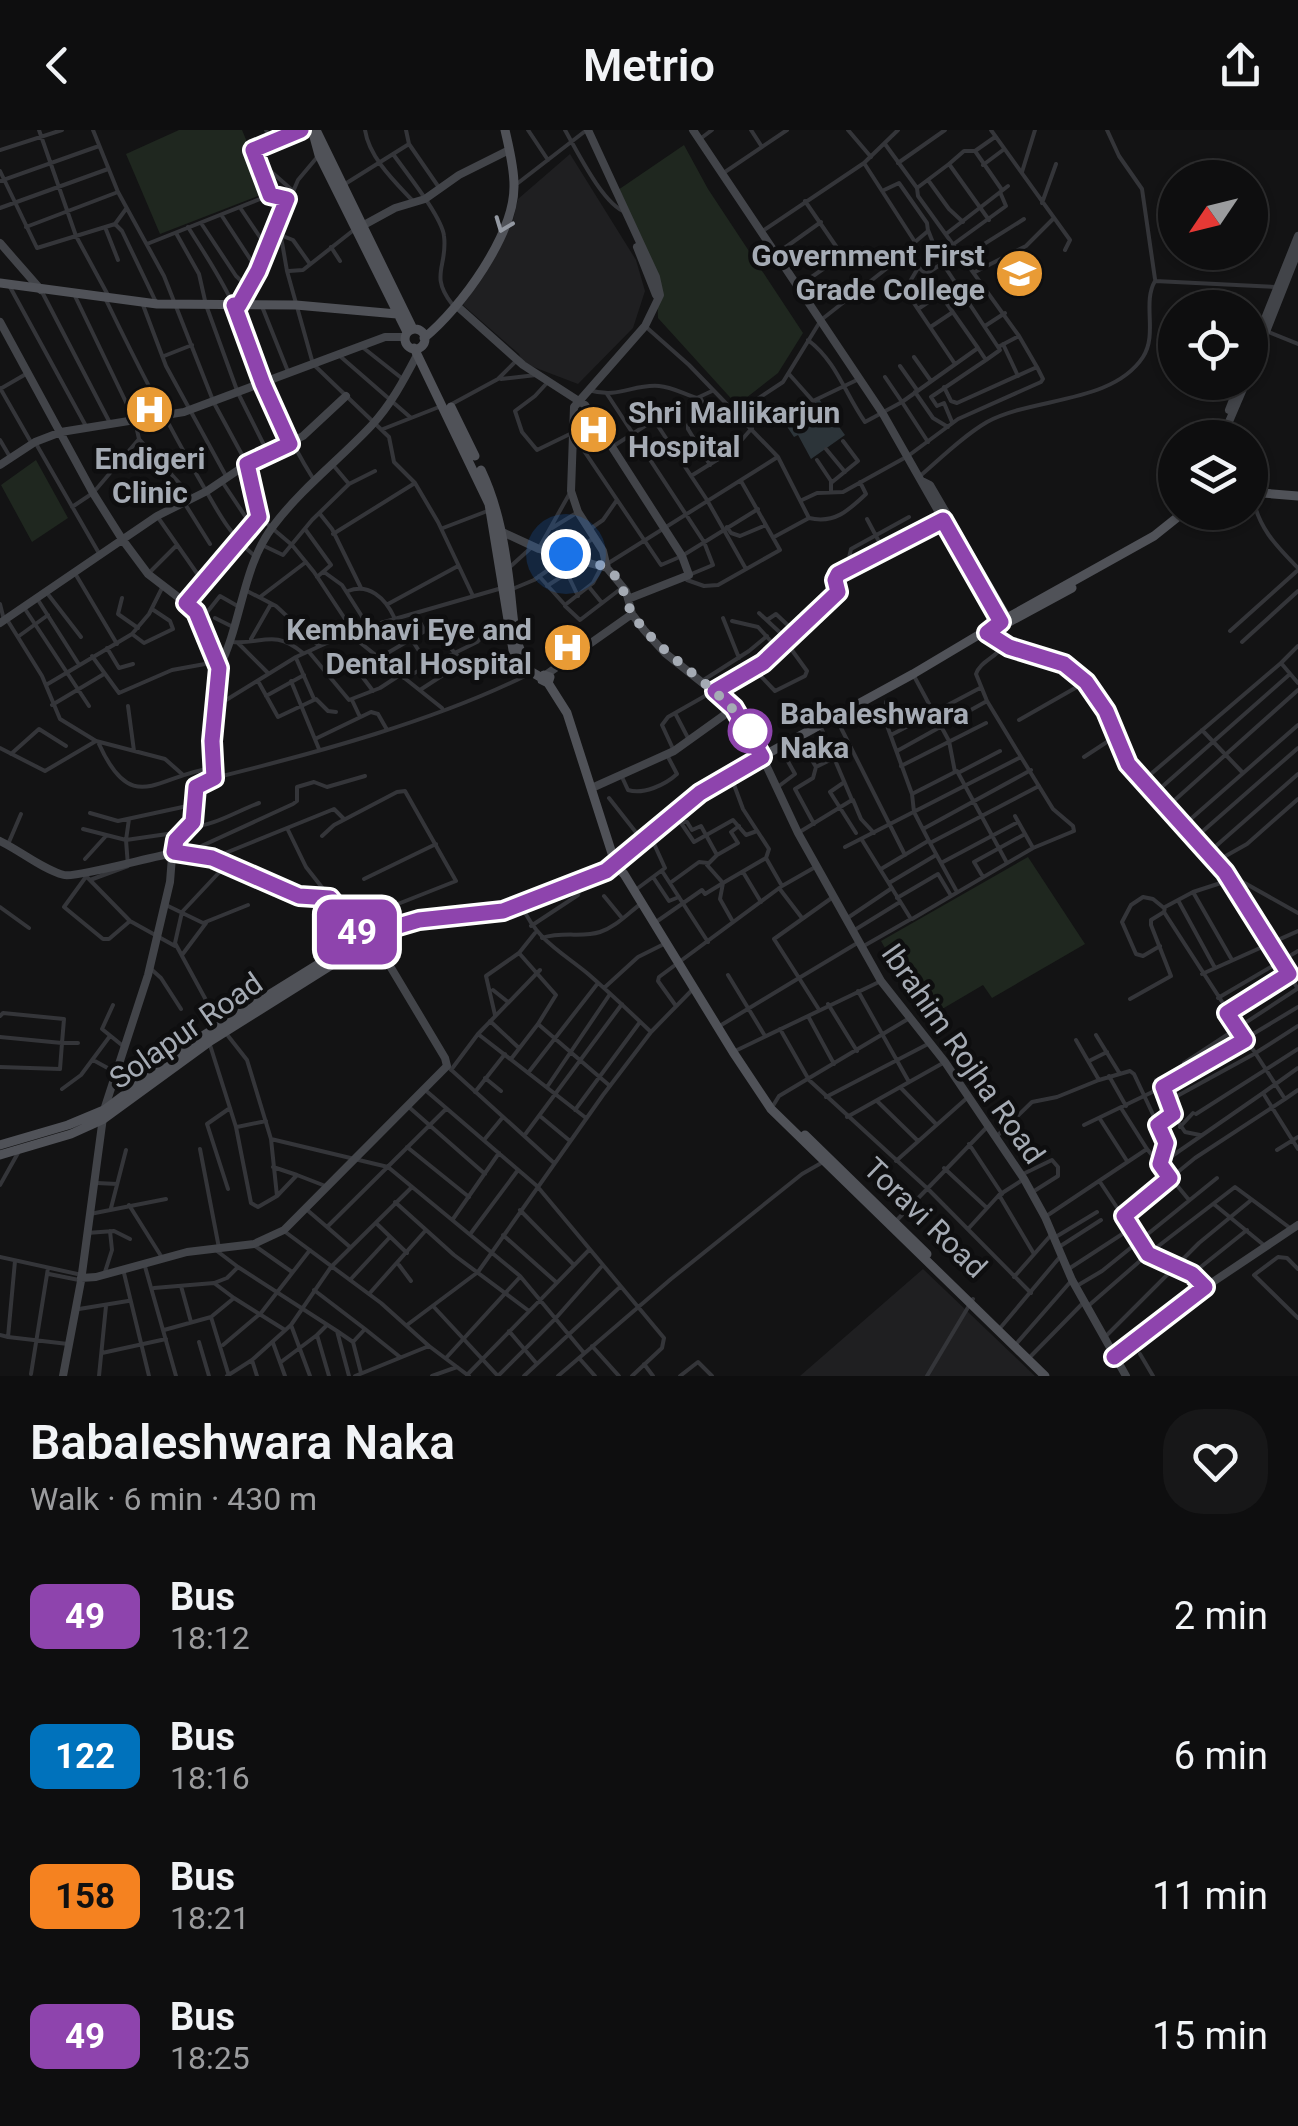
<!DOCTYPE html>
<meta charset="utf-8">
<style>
body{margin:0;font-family:Roboto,sans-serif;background:#171718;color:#f1f3f6;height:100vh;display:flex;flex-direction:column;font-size:38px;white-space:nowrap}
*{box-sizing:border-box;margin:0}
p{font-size:32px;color:#9b9c9e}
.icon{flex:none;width:55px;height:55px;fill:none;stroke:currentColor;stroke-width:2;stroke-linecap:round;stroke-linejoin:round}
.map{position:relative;height:1246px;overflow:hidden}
.sheet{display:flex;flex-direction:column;background:#0e0e0f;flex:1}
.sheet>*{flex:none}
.badge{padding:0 20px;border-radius:15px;font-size:35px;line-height:65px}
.needle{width:65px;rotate:235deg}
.tools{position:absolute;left:1158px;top:30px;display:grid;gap:20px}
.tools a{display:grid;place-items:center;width:110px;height:110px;border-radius:50%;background:#0e0e0f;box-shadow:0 2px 8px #0004,0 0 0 2px #2e2e2f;font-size:50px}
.you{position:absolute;width:50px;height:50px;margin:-25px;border:8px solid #fff;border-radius:50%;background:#1a73e8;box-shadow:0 0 0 15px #1a73e833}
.map>.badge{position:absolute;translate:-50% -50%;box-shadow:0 0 0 5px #fff}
.round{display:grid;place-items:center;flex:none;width:105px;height:105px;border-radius:40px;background:#171718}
.headline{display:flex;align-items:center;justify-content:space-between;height:170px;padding:0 30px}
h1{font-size:48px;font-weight:600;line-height:75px}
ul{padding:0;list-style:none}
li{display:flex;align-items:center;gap:30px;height:140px;padding:0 30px}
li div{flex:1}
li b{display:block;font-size:38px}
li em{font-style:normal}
li .badge{min-width:110px;font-weight:700;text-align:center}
header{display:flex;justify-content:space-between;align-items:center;height:130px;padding:0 30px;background:#0e0e0f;font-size:45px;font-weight:600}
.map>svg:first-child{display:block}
</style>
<header><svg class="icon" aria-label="back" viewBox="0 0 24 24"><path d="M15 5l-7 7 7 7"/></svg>Metrio<svg class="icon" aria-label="share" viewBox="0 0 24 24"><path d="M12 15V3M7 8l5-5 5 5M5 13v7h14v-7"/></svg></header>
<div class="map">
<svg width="1298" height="1246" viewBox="0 0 1298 1246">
<rect width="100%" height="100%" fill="#131314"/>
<path fill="#1f1f21" d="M570 24 636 130 645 161 633 198 578 254 523 233 519 224 463 175 498 122 513 90 518 69Z
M923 1139 1035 1246H800Z"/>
<path fill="#1f271f" d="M179 0H242L268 62 160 104 126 24Z
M684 15 708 59 803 203 778 243 737 275 658 188 657 161 618 60Z
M36 330 68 388 32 412 1 355Z
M1028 727 1085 814 992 868 983 855 932 885 912 866 881 811Z"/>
<path fill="#2c3439" d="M819 269 845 305 811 329 798 305 794 307 786 295Z"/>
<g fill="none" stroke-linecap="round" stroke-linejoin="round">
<path stroke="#343539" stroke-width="4" d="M39 0 76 106 109 167
M93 0 118 62 164 146 214 273 247 334 259 387 292 415 314 442 353 501
M266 0 271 12
M365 0C369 27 394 51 412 70
M406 0 409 14 440 59
M528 0 548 30
M565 0C577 21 604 76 626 82
M751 0 762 17
M848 0 871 27
M991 0 1070 110 1065 120
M1107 0 1119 26 1142 59 1155 149
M700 9 712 0
M885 14 917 58 949 34 989 90
M0 20 62 0
M975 21 995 7
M393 24C405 41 442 87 444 106 448 136 429 145 452 174
M319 25 298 50 279 95 287 141 313 234 389 307 394 332 415 353 438 392 473 466
M258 30 292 60
M898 33 945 0
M949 34 964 21H975L1002 60
M983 35 1003 20
M0 41 37 118 115 94 122 101 155 170
M1022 42 1035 0
M722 44 787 0
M928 50 949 79 963 92
M0 51 99 16
M518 53 584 2
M345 54 409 14
M917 58 918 66 1019 206
M882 61 899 53 927 93 928 101 915 112
M287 69 270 65 253 19 301 0
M1042 73 1056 34
M0 78 108 39
M241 79 268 119
M222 86 258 141
M201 93 236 146 249 158
M115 94 126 79
M26 97 118 62
M105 97 118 130
M188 97C204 123 223 150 235 179 259 238 279 295 314 350
M928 100 939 128 1000 220 986 230
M761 102 864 33 898 0
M176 103 199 144 206 175 238 263 268 323
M946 104 1008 56
M280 105 293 110 310 134
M955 113 1006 76 1000 62
M147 114 270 65
M331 117 340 131
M776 124 821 92
M965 126 1024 89
M918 138 905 160 955 234
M289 141 303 140 355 99
M975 142 1026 116 1053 89
M926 144 943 133
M800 155 839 128 840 122 805 71
M10 157 87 298
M41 160 110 293
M106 170C135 230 165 289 198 347 215 376 229 406 256 427
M241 171 277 98
M143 175 166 236 226 346
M263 179 289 244
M918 179 939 165
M645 196 689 235 778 327 809 388
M932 196 953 182
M985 196 1005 183
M1266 201 1298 214
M808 210C837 232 845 264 865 292L902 272 928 312
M1003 214 1018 246
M361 216 404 250
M164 226 192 215
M341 227 410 287
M914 227 931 251
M900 236 917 260
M789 244 813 271 859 249
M885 247 902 272 978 218 926 144 904 124
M501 249 536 245
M546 254 535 266 515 281 522 302 537 320 572 303 661 435 682 426 758 379
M944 257 951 271 957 273 1037 237 1019 206 998 217
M0 258 32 314
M0 259 26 244
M588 260C621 269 631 254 659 256 673 257 683 264 697 268L712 261
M915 262 933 288 948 297
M607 264 704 412 713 435 689 445
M701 269 705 278 688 295V299L710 335
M450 275 498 249 516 231
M736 283 783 252 821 190 891 135 915 112 864 33
M952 292 944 273 937 276 931 267 986 230 978 218
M383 299 439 277
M139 309 193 368
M0 310 10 327
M35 312 100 425
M612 317 648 294 656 293 707 370 746 439
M826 319 845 342
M817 330 831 351V362
M333 335 349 354
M691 346 733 320 752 298
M920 346C941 328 963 306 987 292 1033 267 1112 274 1143 227 1158 204 1142 173 1155 151L1277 157
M223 353 251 395
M831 353 858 331 843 311
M1252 363C1257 396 1275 415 1298 438
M802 370 817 363 843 362 908 326 958 289 1041 252 1043 249 1037 237
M185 374 210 414
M72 377 93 363 139 309 135 291 74 164
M320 384 332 399 361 458
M157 386 203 452
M867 389 884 421
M727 397 731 403 740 406 766 395
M443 398 490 380
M552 398 578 382
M305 399 331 435 317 447
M590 399 603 390 617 370
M333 404 415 353
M774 407 809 388C834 394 848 381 866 364L860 352
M262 415 283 425 312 390 349 354 375 341
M539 418 571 361
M607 434 776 328
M511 436 533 416
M847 437 851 419 909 387
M324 442 342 455 368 496
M149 443 177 415
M567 443 578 466
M76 445 117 514
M539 446 565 475 593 453 602 436
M687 450 704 456 718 455 780 420 741 351
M547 456 584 432
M589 457 602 473
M510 460 534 450 595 407
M247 461 276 476 318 515
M348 461C369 453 385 468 394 487
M47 463 81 507
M260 467 306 432
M122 468 118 484 138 498
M38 470 78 533
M186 473 259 387
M0 474 4 490
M388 474 458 436
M23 476 89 576
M565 476 580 490 623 457
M759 483 788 510
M6 488 42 546 60 589 96 611 165 629 182 644
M215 488 235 498
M723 488 739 528
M201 490 220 466 241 478
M767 490 776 484 795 502
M732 491 758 497 778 519
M1230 501 1298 440
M348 503 442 578
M987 503 1009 517 1064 534 1086 552 1106 581 1128 633 1225 742
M132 504 144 513 173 499 170 491 152 479
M19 506 48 485
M251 509 271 474
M412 510 428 535
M232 512C262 515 273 498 303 523
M1242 512 1298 461
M238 513 267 542
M1004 514C997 528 980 531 976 544L987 571 1021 627
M107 518 119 538 133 534
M309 522 349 570 380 558 400 545
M92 526 119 563 172 540 216 532
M296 528 314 569
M379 528 425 501 415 484
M1281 533 1298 516
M755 540 775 561 805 546 807 541 786 512
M361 545 373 561
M914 546 949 611 955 642
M404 548 477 512 485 504
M258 551 278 587 316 569 328 581 336 582
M291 551 319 619
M702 551 749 521 767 506
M46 555 132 504 149 484 162 458
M420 560 463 532 437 503 426 499
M266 566 304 545
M352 570 360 587
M886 572 885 590 912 664
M52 575 104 544
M218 575 296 527 353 501 502 458
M128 576 134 621
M675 583 688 608
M835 586 905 725
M1019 590 1084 553
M1202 600 1243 643
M891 605 980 558
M799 608 816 637 834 628
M315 609 371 582 378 584 386 598
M99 614C133 689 158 644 214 638
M0 618 45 641 96 611
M674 621 662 595 668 587 763 533 837 461 835 449 838 444 943 390
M897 621 987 571
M11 624 39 599 66 616
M1084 627 1116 606
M901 636 986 593
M958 643 1000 621
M730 644 743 679 769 719 766 728
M622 647 628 660C643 665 665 655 677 644L667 625
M214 648C316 623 438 590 531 543
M1145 649 1281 533 1298 553
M843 653 830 662 856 703
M779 656 795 644 781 619
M1155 663 1290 544
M609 668 642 710
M853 670 861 689 874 703
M1167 677 1298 560
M90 683 118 691 192 675
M681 693 694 712 733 690 746 705 757 701
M814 694 795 659 813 648 816 637
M1185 694 1298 595
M191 696C210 698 239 680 259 673
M83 699 126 710 181 702
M923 699 1031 640
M288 700 306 737 361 807
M798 703 852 670 820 595
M322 706 334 695 397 662 405 661 456 751 375 783 355 800
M1195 708 1298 618
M862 710 911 789 862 817
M9 712 21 684
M930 713 957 762
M845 717 1021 627 1053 679 1073 696 1074 701 1033 718 1015 686
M175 723 184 724 293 674 297 671V657L314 652 327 657 365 646
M1208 723 1298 644
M184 724C236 729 277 770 330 768
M717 725 738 713 731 702 739 696
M213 728 334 679 344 689
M85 729 105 707
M1215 732 1247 714 1298 669
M941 733 1018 692
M1007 733 957 641 912 664 914 682 930 713 1039 656
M881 739 928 711
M662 741 708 812
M743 742 761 772
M88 744 64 777 103 809H109L130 791
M86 746 130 791 175 816
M653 747 669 771 679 767
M983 747 974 732 1025 704
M364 749 436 714
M90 750 128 736 126 710 129 689
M1230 750 1193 762 1165 777 1164 782 1285 969 1298 960
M670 753 699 732 708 733
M889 753 936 725
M779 758 802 788
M634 761 665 738 650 705
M1193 762 1232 830
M604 766 622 788
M897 768 938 744 950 764
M1179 772 1215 838
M166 775 203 793 248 775
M522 776C536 809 560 821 587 843 609 862 630 882 651 902
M0 777 29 798
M1298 783 1225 742 1298 859
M846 789 892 758
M912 789 1033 718
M656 792 702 760 705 764 723 753 707 735 717 725 701 696 692 700 687 692 680 691
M733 792 720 769 723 753 766 728 782 756
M531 796 578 765 581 752
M853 801 900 772
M542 808C564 801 582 808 600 802 616 797 628 783 642 773
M1160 816 1143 826 1136 824 1122 792 1131 775 1143 767 1153 769 1164 778
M519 823 535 803
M182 825 206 793
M151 839 161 848 181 879
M1202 844 1298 801
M728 845 765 906
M604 858 638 827 666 813
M493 860 508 872
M858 861 909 952
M1218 868 1298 821
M1130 869 1171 846 1151 795V790L1164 782
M828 874 857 921
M113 875 102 899 123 916
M676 876 658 851 659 847 782 756 817 736
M818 878 799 848 859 812
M1227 883 1298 839
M495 885 486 846 519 823 556 865 538 894
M0 886 3 883 64 889 62 913H78
M808 886 834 934
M490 891 519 918
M219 894 175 813 182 782 227 734
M718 897 799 848 774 809 833 767
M780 899 809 950 928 1059 1031 1163
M225 902 247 930 271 1009 277 1066
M478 904 586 988
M1096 905 1120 944
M0 907 62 913 60 939 0 937
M1076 910 1099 950 1130 941 1134 944 1172 1025
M210 915 236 997 251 1073 258 1077 277 1066 297 1045 328 1057
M733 922 881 851
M511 929 538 894 610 956
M93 930 115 942
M1089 931 1107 922
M1184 933 1297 859
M447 936 554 1033
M1298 938 1263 963 1298 1019
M451 940 478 904 540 840
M528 943 598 853
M1109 946 1126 976
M485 948 501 961
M1156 950 1163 957 1173 984 1158 995
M547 957 610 864
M901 958 936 994
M62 959 81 945 110 906
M424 959 537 1056 664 1208 662 1218 632 1246
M475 962 505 924
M826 967 928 914
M877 971 918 1011
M1168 971 1254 924 1298 896
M410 978 485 1044
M1121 978 1147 1019 1189 1070
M771 979 779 966 908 889
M575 980 640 892
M1173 984 1185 1002 1200 1005
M1196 984 1298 919
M540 986 570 1011
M847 987 943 933
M1100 989 1127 1031
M1084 995 1171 953 1298 877
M237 997 266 991
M1180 997 1193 983
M524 1006 622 874
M997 1006 1032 972 1057 967 1099 950
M271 1009 388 1037 520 1146 584 1223
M484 1010 503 987
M969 1014 1002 1064
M407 1017 469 1067
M200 1019 219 1118
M1277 1020 1298 1007
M896 1031 967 968
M1162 1032 1167 1013
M1159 1035 1263 963
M273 1037 297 1045
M944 1038 987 1078
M1021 1045 1052 1030 1058 1037V1046L1031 1063
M1100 1052 1148 1124 1192 1144 1205 1157
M97 1053 117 1054
M0 1055 18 1023
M228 1059 207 994 230 978
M999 1065 1034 1124
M395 1072 454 1125 529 1181
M129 1075 161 1126
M1215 1075 1265 1116
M111 1078 126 1020
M306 1079 327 1097 446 979
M520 1080 573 1134
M905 1082 920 1096
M90 1084 166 1069
M1124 1086 1195 1028 1285 969
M1045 1087 1147 1019
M453 1089 499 1023
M897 1090 988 996
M376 1093 407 1123
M327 1097 350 1117
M968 1099 999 1065 1024 1049
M284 1101 381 1173 429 1216
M87 1103 114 1101 130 1109
M471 1103 518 1040
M503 1105 556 1152
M1054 1108 1097 1082
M255 1116 292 1142
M1059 1117 1101 1090
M0 1127 82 1145
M144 1133 176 1246
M399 1135 411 1151
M238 1137 337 1201 349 1246
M123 1139 149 1246
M1298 1139 1287 1128 1278 1127 1254 1145 1298 1188
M1067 1140 1130 1099
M49 1144 79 1150
M1192 1144 1247 1100
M104 1145 112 1120 110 1101
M1014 1147 1051 1105
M350 1150 390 1107
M214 1153 227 1148 238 1137 217 1121
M181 1156 191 1192
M1075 1157 1102 1141 1217 1048
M154 1158 214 1153 234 1168
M314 1160 365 1199 353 1212 361 1243
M369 1164 426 1100
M433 1176 498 1246
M1087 1177 1148 1124 1235 1057 1290 1098
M79 1179 128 1171
M407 1195 478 1142 603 965 651 902 694 858
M326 1196 317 1205 329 1246
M1001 1197 1059 1128
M365 1199 400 1227
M164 1200 211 1187
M337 1201 353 1212
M509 1201 537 1234
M0 1205 8 1207 15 1131
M8 1207 68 1214
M1104 1208 1199 1113 1250 1071
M199 1212 209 1246
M273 1213 285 1246
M1017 1213 1072 1150
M223 1215 261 1183 310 1120
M592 1216 619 1246
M102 1223 166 1209
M1140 1224 1153 1246
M1031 1226 1084 1172
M446 1228 520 1147
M579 1228 595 1246
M281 1232 317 1205
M644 1234 653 1246
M31 1244 48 1138
M467 1245 589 1120
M99 1246 106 1176
M227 1246 252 1230
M229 1246 211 1187 234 1168 285 1200
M257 1246 252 1230 291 1195
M310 1246 291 1195 331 1137 412 1057
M355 1246 429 1216 469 1246
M432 1246 457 1237
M498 1246 555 1189 601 1137
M524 1246 620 1157
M558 1246 671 1149 802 1044 823 1032
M680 1246 698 1232 712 1246
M927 1246 973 1169"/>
<path stroke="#424449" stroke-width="8" d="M588 0 656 147 660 165 645 196 574 277 571 361 578 382 603 421 607 438
M693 0 883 284 1003 495
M362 96 395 78 425 69 459 45 509 20
M0 113 41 160
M637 117 656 165
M457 176 523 235 585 275 682 426 689 445 628 469
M0 192 93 363 122 409 148 444 191 477 201 493 219 538 212 611 214 648 196 657 193 692 173 714 170 752 148 845 104 980 81 1151 63 1246
M1250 226 1298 106
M1250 242 1298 121
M1229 280 1240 252
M1222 308 1246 252
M0 335 35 312 61 302 184 282 385 207H405
M924 352 930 355 1010 492
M500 401 539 419 607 438 626 461 632 484 644 500 665 523 734 578 752 605 798 703 881 851 945 932 1024 1049 1045 1087 1072 1150 1126 1246
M0 493 157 386 207 361 247 334 303 306 346 266
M219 538C242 493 242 436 274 395 302 358 339 330 371 296 390 276 404 250 417 225
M547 544 632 484
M594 657 674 621 734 578
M0 711C21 721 42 739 64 745 75 748 154 726 174 723
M81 1148 96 1147 187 1122 254 1114 284 1100 447 936 445 928 372 806
M1114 1227 1183 1172 1298 1095"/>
<path stroke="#505258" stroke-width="9" d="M317 2 413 199
M313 3 319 25 407 202
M0 153 157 174 296 175 397 184
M405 209a10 10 0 1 1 20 0a10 10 0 1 1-20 0Z
M424 208C461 178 515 104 514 55 514 37 509 18 505 0
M414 218 489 374 513 520 523 537 542 548
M451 277 475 326
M481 340C499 378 505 417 510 458 513 482 513 507 524 529
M1250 362 1298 366
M998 498 1072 458
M548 553 542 550 544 545 550 547 548 553 567 583 616 736 624 744 733 922 771 979 1045 1246
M805 1005 927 1124
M0 1015 68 995 104 980 204 905 370 802 419 790 503 781 606 741 699 663 730 644 913 544 1007 488 1154 406 1184 382
M0 1025 71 1004 102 990 209 912 389 799"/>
</g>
<defs><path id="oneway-chevron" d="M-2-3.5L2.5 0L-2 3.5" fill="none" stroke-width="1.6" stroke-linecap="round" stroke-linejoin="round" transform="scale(2.5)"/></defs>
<use stroke="#9499a2" href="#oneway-chevron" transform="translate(503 95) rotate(111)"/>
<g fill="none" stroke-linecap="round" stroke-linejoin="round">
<defs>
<path id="line" d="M301 0 253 20 270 65 287 69 258 141 239 175H234L263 254 290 314 247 334 259 387 186 473 196 482 219 538 212 611 214 648 196 657 193 692 176 710 174 722 212 728 299 766 330 768 361 807 419 790 503 781 606 741 700 663 762 627 734 578 715 561 763 533 838 462 835 450 838 444 943 390 1001 492 987 503 1009 517 1064 534 1086 552 1106 581 1128 634 1225 742 1289 844 1227 883 1245 910 1163 957 1173 984 1158 995 1166 1013 1160 1034 1170 1048 1124 1086 1148 1124 1192 1144 1205 1157 1114 1227"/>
</defs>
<use href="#line" stroke="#fff" stroke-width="22"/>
<use href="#line" stroke="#8e44ad" stroke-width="15"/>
<path stroke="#a5abb4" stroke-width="10" stroke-dasharray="0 18" d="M566 424C580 429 599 432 610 441 626 454 624 473 635 488 669 534 722 556 752 604L750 601"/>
</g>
<defs>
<symbol id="university-disc" viewBox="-11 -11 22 22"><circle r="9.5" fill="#e99b35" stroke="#0e0e0f"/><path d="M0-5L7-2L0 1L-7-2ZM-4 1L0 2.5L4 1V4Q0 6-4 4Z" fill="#fff"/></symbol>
<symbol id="hospital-disc" viewBox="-11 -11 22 22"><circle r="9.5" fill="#e99b35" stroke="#0e0e0f"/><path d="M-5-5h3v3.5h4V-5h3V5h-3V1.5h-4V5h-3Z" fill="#fff"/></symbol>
</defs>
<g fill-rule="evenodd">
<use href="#university-disc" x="992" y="116" width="55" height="55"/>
<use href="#hospital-disc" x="122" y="252" width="55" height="55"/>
<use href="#hospital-disc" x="566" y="272" width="55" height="55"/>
<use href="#hospital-disc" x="540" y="490" width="55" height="55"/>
</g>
<circle fill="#fff" stroke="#8e44ad" stroke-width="5" cx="750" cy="601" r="20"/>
<g text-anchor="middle" stroke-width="9" stroke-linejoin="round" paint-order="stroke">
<g font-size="30" font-weight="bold" fill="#a5abb4" stroke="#0e0e0f" text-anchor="end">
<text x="985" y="136">Government First<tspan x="985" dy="34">Grade College</tspan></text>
<text x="628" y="293" text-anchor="start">Shri Mallikarjun<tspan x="628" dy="34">Hospital</tspan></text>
<text x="150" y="339" text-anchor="middle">Endigeri<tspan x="150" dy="34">Clinic</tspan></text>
<text x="532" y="510">Kembhavi Eye and<tspan x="532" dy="34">Dental Hospital</tspan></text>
</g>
<g font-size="30" font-weight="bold" fill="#a5abb4" stroke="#0e0e0f" text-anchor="start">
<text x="780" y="594">Babaleshwara<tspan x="780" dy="34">Naka</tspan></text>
</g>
<g font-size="30" fill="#a5abb4" stroke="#0e0e0f">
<text transform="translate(186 901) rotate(-35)" y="10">Solapur Road</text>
<text transform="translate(963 924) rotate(55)" y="10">Ibrahim Rojha Road</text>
<text transform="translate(925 1088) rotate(44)" y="10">Toravi Road</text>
</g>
</g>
</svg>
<div class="tools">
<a><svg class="needle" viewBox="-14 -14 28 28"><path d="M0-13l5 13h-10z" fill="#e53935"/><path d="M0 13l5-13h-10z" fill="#9b9c9e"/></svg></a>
<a><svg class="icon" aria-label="locate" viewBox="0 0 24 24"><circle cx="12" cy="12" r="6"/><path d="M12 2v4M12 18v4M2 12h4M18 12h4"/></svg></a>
<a><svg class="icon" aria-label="layers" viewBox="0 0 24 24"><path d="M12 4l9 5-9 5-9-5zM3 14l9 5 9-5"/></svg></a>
</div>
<div class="you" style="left:566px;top:424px"></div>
<b class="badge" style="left:357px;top:802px;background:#8e44ad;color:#fff">49</b>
</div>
<section class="sheet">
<div class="headline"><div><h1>Babaleshwara Naka</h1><p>Walk · 6 min · 430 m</p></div><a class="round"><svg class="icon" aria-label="heart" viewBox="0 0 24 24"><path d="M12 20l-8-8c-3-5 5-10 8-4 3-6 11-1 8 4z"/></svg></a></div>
<ul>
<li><span class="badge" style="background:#8e44ad;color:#fff">49</span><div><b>Bus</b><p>18:12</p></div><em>2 min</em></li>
<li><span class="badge" style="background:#0072bc;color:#fff">122</span><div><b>Bus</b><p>18:16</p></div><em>6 min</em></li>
<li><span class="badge" style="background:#f58220;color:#111">158</span><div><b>Bus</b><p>18:21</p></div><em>11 min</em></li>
<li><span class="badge" style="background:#8e44ad;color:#fff">49</span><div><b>Bus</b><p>18:25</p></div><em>15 min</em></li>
</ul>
</section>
